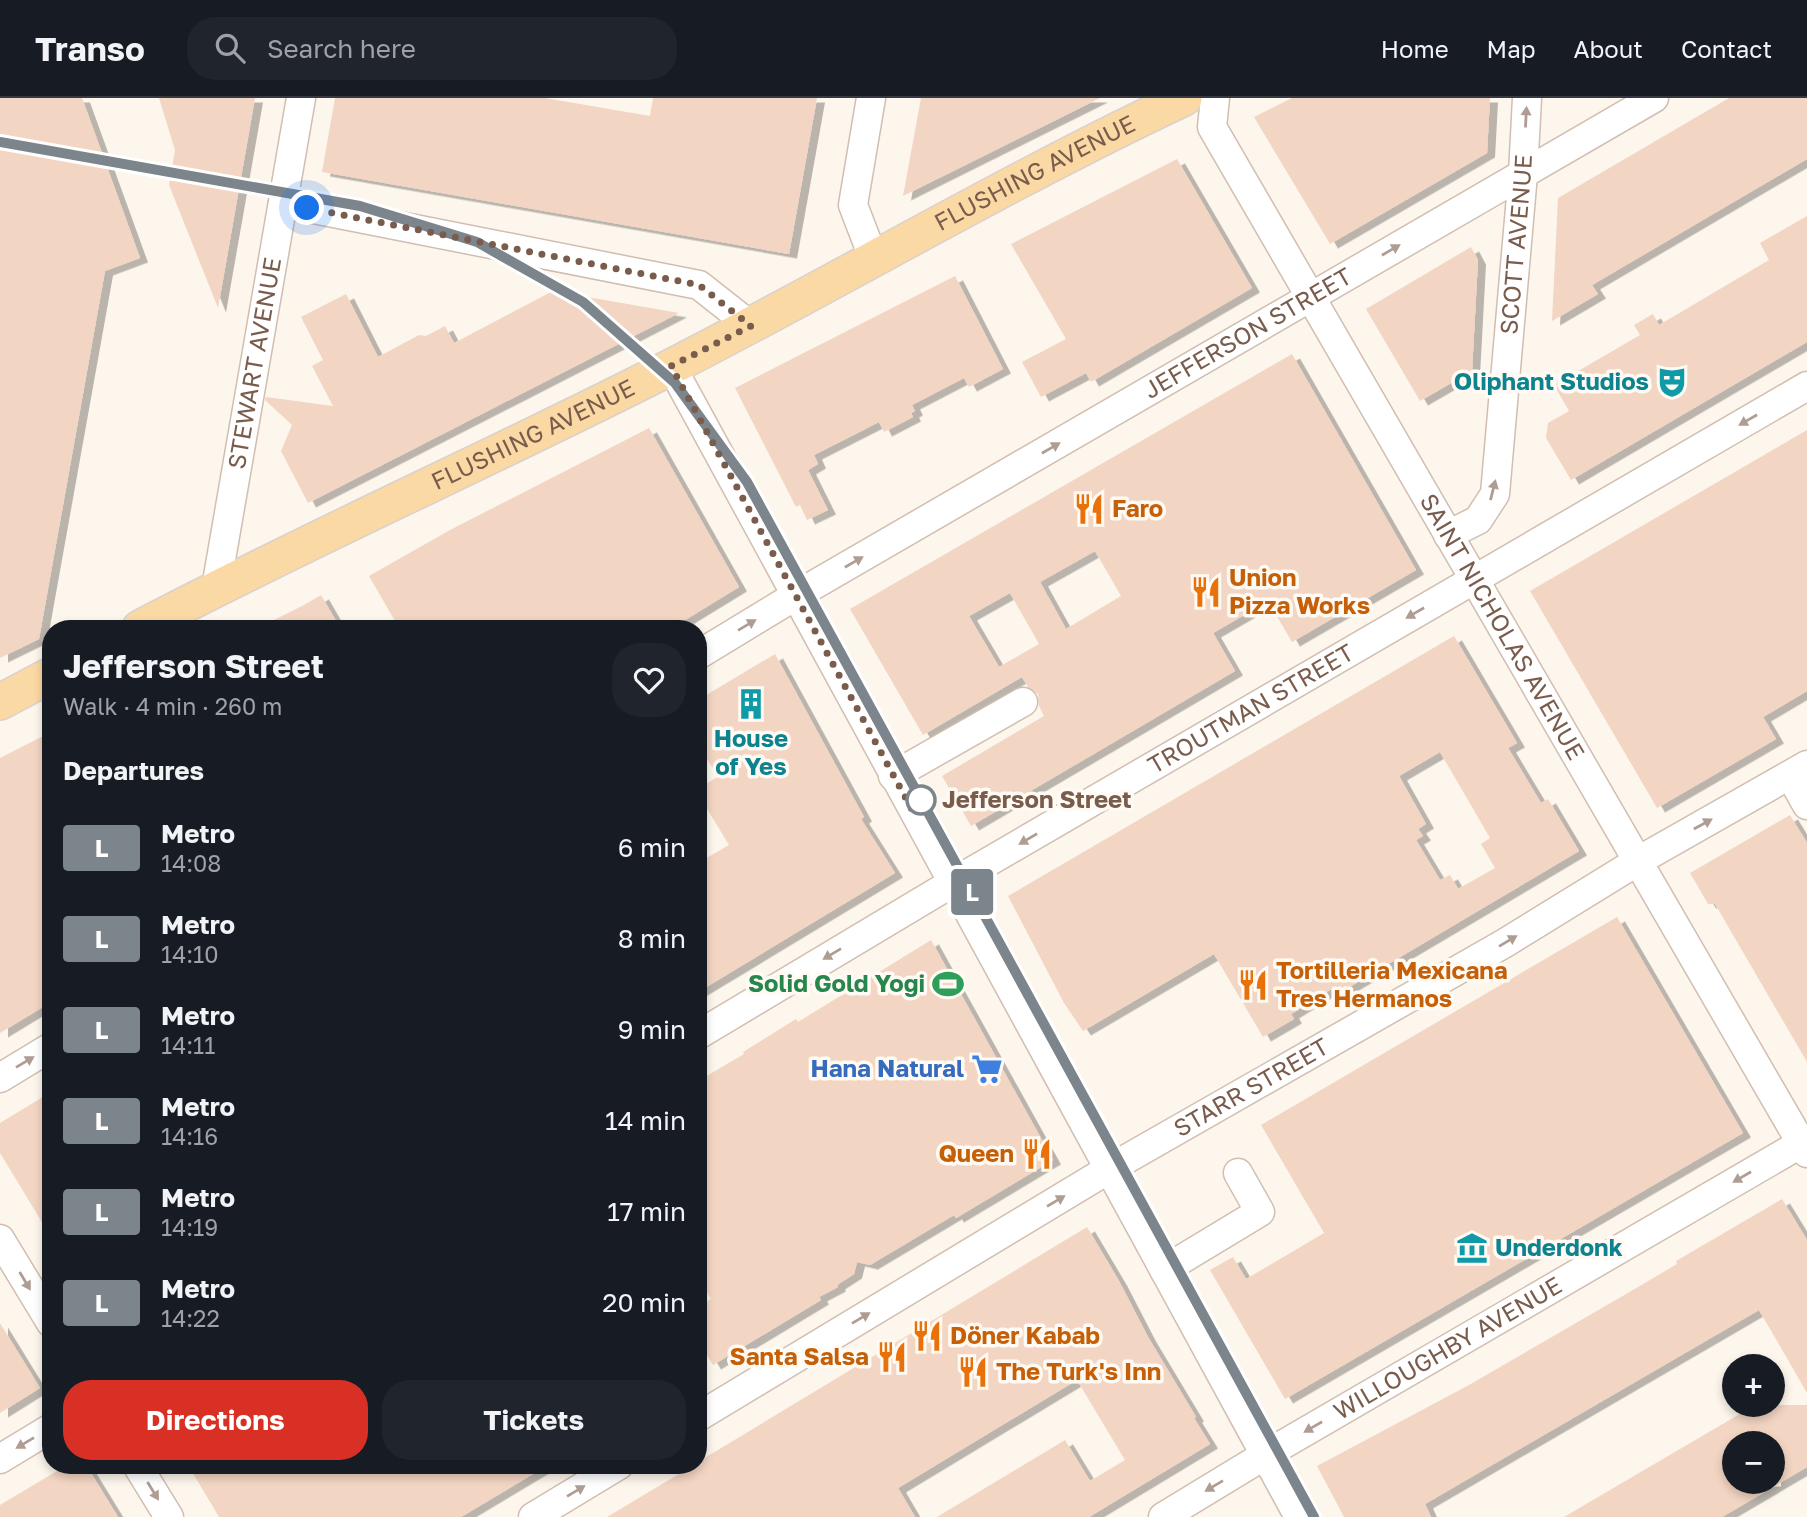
<!DOCTYPE html>
<meta charset="utf-8">
<style>
body{margin:0;font-family:"Golos Text",sans-serif;background:#20242c;color:#f1f3f6;height:100vh;display:flex;flex-direction:column;font-size:26px;white-space:nowrap}
*{box-sizing:border-box;margin:0}
p{font-size:23px;color:#9ea1a6}
.icon{flex:none;width:38px;height:38px;fill:none;stroke:currentColor;stroke-width:2;stroke-linecap:round;stroke-linejoin:round}
.map{position:relative;flex:1;overflow:hidden}
.panel{position:absolute;left:42px;top:522px;width:665px;height:854px;display:flex;flex-direction:column;background:#171b24;border-radius:28px;box-shadow:0 4px 10px #0003}
.panel>*{flex:none}
.badge{padding:0 14px;border-radius:5px;font-size:24px;line-height:46px}
.controls{position:absolute;left:1722px;top:1256px;display:grid;gap:14px}
.controls a{display:grid;place-items:center;width:63px;height:63px;border-radius:50%;background:#171b24;box-shadow:0 4px 10px #0003;font-size:35px}
.you{position:absolute;width:35px;height:35px;margin:-18px;border:5px solid #fff;border-radius:50%;background:#1a73e8;box-shadow:0 0 0 10px #1a73e833}
.map>.badge{position:absolute;translate:-50% -50%;box-shadow:0 0 0 4px #fff}
h2{padding:0 21px;font-size:26px;line-height:63px}
.round{display:grid;place-items:center;flex:none;width:74px;height:74px;border-radius:28px;background:#20242c}
.headline{display:flex;align-items:center;justify-content:space-between;height:119px;padding:0 21px}
h1{font-size:33px;font-weight:700;line-height:52px}
.action{display:flex;gap:14px;margin-top:auto;padding:14px 21px}
.action a{flex:1;height:80px;border-radius:28px;background:#d93025;color:#fff;font-size:28px;font-weight:700;line-height:80px;text-align:center}
.action a+a{background:#20242c;color:#f1f3f6}
ul{padding:0;list-style:none}
li{display:flex;align-items:center;gap:21px;height:91px;padding:0 21px}
li div{flex:1}
li b{display:block;font-size:26px}
li em{font-style:normal}
li .badge{min-width:77px;font-weight:700;text-align:center}
header{display:flex;align-items:center;gap:42px;box-sizing:border-box;height:98px;padding:0 35px;background:#171b24;border-bottom:2px solid #363941}
header strong{font-size:33px}
nav{display:flex;gap:38px;margin-inline-start:auto;font-size:24px}
.search{width:490px;height:63px;background:#20242c;display:flex;align-items:center;gap:18px;box-sizing:border-box;padding:0 24px;border-radius:28px;color:#9ea1a6;font-size:26px}
.map>svg:first-child{display:block}
</style>
<header>
<strong>Transo</strong>
<div class="search"><svg class="icon" aria-label="search" viewBox="0 0 24 24"><circle cx="10" cy="10" r="6"/><path d="M15 15l6 6"/></svg>Search here</div>
<nav><a>Home</a><a>Map</a><a>About</a><a>Contact</a></nav>
</header>
<div class="map">
<svg width="1807" height="1419" viewBox="0 0 1807 1419">
<defs>
<filter id="shadow"><feDropShadow dx="8" dy="4.5" stdDeviation="0" flood-color="#0004"/></filter>
</defs>
<rect width="100%" height="100%" fill="#fdf6ec"/>
<path fill="#f3d5c3" fill-rule="evenodd" filter="url(#shadow)" d="M0 0H82L140 160 105 173 39 541 0 560Z
M159 0H255L218 210 169 87 175 52Z
M335 0H545L650 18 653 0H817L789 156 322 74Z
M921 0H1100L903 98Z
M1292 0H1490L1487 55 1330 146 1254 19Z
M1729 0H1807V61L1592 187 1598 196 1552 223 1558 100Z
M1177 61 1252 190 1091 284 1086 275 1041 299 1022 264 1066 241 1011 146Z
M1807 118V244L1571 382 1546 340 1548 325 1569 313 1554 287 1640 237 1634 227 1653 216 1659 227 1769 162 1760 145Z
M1471 149 1478 162 1472 273 1420 303 1366 211Z
M955 178 1003 271 969 289 964 280 912 307 915 313 911 315 913 319 884 334 879 324 814 357 818 366 808 372 828 412 807 422 800 407 796 409 735 290Z
M553 193 679 215 308 405 281 353 292 327 265 302 266 299 333 308 312 268 323 262 301 219 346 196 378 259 419 237 426 238 445 228 454 245Z
M1292 256 1416 472 1292 544 1268 503 1239 520 1213 535 1235 573 971 728 942 678 1044 618 1039 608 1038 596 1028 589 1022 579 923 637 850 511ZM1095 453 1121 498 1066 531 1040 484ZM1010 495 1039 546 999 569 969 518Z
M649 330 739 489 672 530H399L369 478 450 432Z
M1807 332V593L1763 619 1776 641 1657 710 1530 493Z
M321 497 340 530H258L302 508Z
M1454 538 1517 645 1508 650 1541 705 1548 701 1579 753 1341 894 1338 887 1291 916 1294 921 1263 939 1214 856 1083 933 1064 905 1008 798ZM1440 654 1490 740 1481 746 1495 770 1458 791 1450 777 1440 782 1416 742 1423 738 1418 731 1426 726 1399 678Z
M775 556 864 719 861 721 895 775 698 894V765L729 747 698 696V690L718 679 698 646V602Z
M51 634V904L0 935V660Z
M1790 717 1807 745V964L1715 806H1708L1690 775Z
M1617 819 1743 1035 1285 1301 1210 1172 1233 1159 1246 1181 1324 1135 1261 1027Z
M931 842 1053 1062 956 1120 954 1117 870 1167 857 1164 854 1176 837 1187 838 1189 819 1199 821 1202 713 1267 698 1242V1209L711 1201 698 1179V983L744 956 743 954 796 921 798 924Z
M51 994V1139L0 1055V1025Z
M1782 1101 1807 1142V1295L1759 1212 1425 1406 1431 1419H1344L1317 1368 1469 1287 1633 1192 1677 1166 1676 1163Z
M1087 1129 1119 1183 1148 1239 1196 1319 1194 1320 1210 1346 1089 1419H937L1065 1342 1090 1383 1125 1362 1077 1282 898 1390 915 1419H607L694 1367H698V1364Z
M0 1225 40 1290 0 1315Z
M1755 1307H1807V1369L1722 1419H1564ZM1734 1346H1773V1384H1734Z
M67 1367H86L118 1419H0V1407Z
M188 1367H227L232 1374 245 1367H548L461 1419H219Z"/>
<g fill="none" stroke-linecap="round" stroke-linejoin="round">
<defs>
<g id="minor">
<path d="M871 0 853 107 873 159"/>
<path id="s1" d="M1215 0 1212 29 1807 1055"/>
<path d="M283 105 699 187 751 228"/>
<path d="M671 268 1299 1419"/>
<path id="s2" d="M1448 437 1478 422 1495 396 1523 76 1527 0"/>
<path id="s3" d="M216 490 301 0"/>
<path id="s4" d="M698 557 795 498 1654 0"/>
<path d="M1790 677 1807 707"/>
<path d="M893 678 1023 604"/>
<path id="s5" d="M698 937 952 785 1807 288"/>
<path d="M0 980 51 949"/>
<path d="M0 1141 51 1225"/>
<path d="M1164 1172 1260 1114 1238 1075"/>
<path id="s6" d="M698 1319 1109 1071 1505 845 1638 763 1807 667"/>
<path d="M0 1361 51 1330"/>
<path d="M137 1367 169 1419"/>
<path d="M533 1419 619 1367"/>
<path id="s7" d="M1163 1419 1265 1357 1807 1042"/>
</g>
<g id="major">
<path id="s8" d="M140 530C315 438 497 358 673 268 844 180 1010 82 1184 0"/>
<path d="M0 604 51 577"/>
</g>
</defs>
<use href="#minor" stroke="#d1beb0" stroke-width="31"/>
<use href="#major" stroke="#dad1cd" stroke-width="38"/>
<use href="#minor" stroke="#fff" stroke-width="28"/>
<use href="#major" stroke="#fbd9a5" stroke-width="35"/>
</g>
<defs><path id="oneway-solid" d="M-6-.8H1V-3.2L6.5 0L1 3.2V.8H-6Z" transform="scale(1.75)"/></defs>
<g fill="#af9d94">
<use href="#oneway-solid" transform="translate(1526 19) rotate(-87)"/>
<use href="#oneway-solid" transform="translate(1391 152) rotate(-30)"/>
<use href="#oneway-solid" transform="translate(1748 322) rotate(150)"/>
<use href="#oneway-solid" transform="translate(1051 350) rotate(-30)"/>
<use href="#oneway-solid" transform="translate(1493 392) rotate(-76)"/>
<use href="#oneway-solid" transform="translate(854 464) rotate(-30)"/>
<use href="#oneway-solid" transform="translate(1415 515) rotate(150)"/>
<use href="#oneway-solid" transform="translate(747 527) rotate(-31)"/>
<use href="#oneway-solid" transform="translate(1703 726) rotate(-29)"/>
<use href="#oneway-solid" transform="translate(1028 741) rotate(150)"/>
<use href="#oneway-solid" transform="translate(1508 843) rotate(-31)"/>
<use href="#oneway-solid" transform="translate(832 856) rotate(149)"/>
<use href="#oneway-solid" transform="translate(25 964) rotate(-31)"/>
<use href="#oneway-solid" transform="translate(1742 1079) rotate(150)"/>
<use href="#oneway-solid" transform="translate(1056 1103) rotate(-31)"/>
<use href="#oneway-solid" transform="translate(25 1183) rotate(59)"/>
<use href="#oneway-solid" transform="translate(861 1220) rotate(-31)"/>
<use href="#oneway-solid" transform="translate(1313 1329) rotate(150)"/>
<use href="#oneway-solid" transform="translate(25 1345) rotate(149)"/>
<use href="#oneway-solid" transform="translate(1214 1388) rotate(149)"/>
<use href="#oneway-solid" transform="translate(153 1393) rotate(58)"/>
<use href="#oneway-solid" transform="translate(576 1393) rotate(-31)"/>
</g>
<g fill="none" stroke-linecap="round" stroke-linejoin="round">
<defs>
<path id="line" d="M0 44 360 108 477 144 583 204 675 285 747 384 1314 1419"/>
</defs>
<use href="#line" stroke="#fff" stroke-width="16"/>
<use href="#line" stroke="#7c858c" stroke-width="10"/>
<path stroke="#7a5c4d" stroke-width="7" stroke-dasharray="0 12.6" d="M307 110 699 187 751 228 671 268 915 717 921 702"/>
</g>
<defs>
<symbol id="theatre-bare" viewBox="-9 -9 18 18"><path d="M-5-5.5Q0-4 5-5.5V0Q5 5 0 6Q-5 5-5 0ZM-3.3-2.5H-1v1.5H-3.3ZM1-2.5H3.3v1.5H1ZM-2.8 1Q0 5.5 2.8 1Z" fill="#0f9aa8" stroke="#fffaf3" stroke-width="2.5" paint-order="stroke"/></symbol>
<symbol id="restaurant-bare" viewBox="-9 -9 18 18"><path d="M-5-6h1v4h1v-4h1v4h1v-4h1v5L-1.5 .5V6h-2V.5L-5-1ZM5-6V6H3V1.5H1.5Q1.5-4 5-6Z" fill="#e8710a" stroke="#fffaf3" stroke-width="2.5" paint-order="stroke"/></symbol>
<symbol id="building-bare" viewBox="-9 -9 18 18"><path d="M-4-6H4V6H1V3H-1V6H-4ZM-2.5-4.3h1.7v1.8h-1.7ZM.8-4.3h1.7v1.8H.8ZM-2.5-1h1.7V.8h-1.7ZM.8-1h1.7V.8H.8Z" fill="#0f9aa8" stroke="#fffaf3" stroke-width="2.5" paint-order="stroke"/></symbol>
<symbol id="stadium-bare" viewBox="-9 -9 18 18"><path d="M0-5a6.5 5 0 1 0 0 10a6.5 5 0 1 0 0-10ZM-3.5-1.8h7v3.6h-7Z" fill="#2e9e5b" stroke="#fffaf3" stroke-width="2.5" paint-order="stroke"/></symbol>
<symbol id="supermarket-bare" viewBox="-9 -9 18 18"><path d="M-6-5.5h2.5l.6 2H6L4.5 2H-2.5L-4.4-4H-6ZM-1.5 3.2a1.3 1.3 0 1 0 .1 0ZM3 3.2a1.3 1.3 0 1 0 .1 0Z" fill="#3f7fe0" stroke="#fffaf3" stroke-width="2.5" paint-order="stroke"/></symbol>
<symbol id="museum-bare" viewBox="-9 -9 18 18"><path d="M0-6L6-3V-2H-6V-3ZM-5-1h2V3h-2ZM-1-1h2V3h-2ZM3-1h2V3H3ZM-6 4H6V6H-6Z" fill="#0f9aa8" stroke="#fffaf3" stroke-width="2.5" paint-order="stroke"/></symbol>
</defs>
<g fill-rule="evenodd">
<use href="#theatre-bare" x="1650" y="262" width="44" height="44"/>
<use href="#restaurant-bare" x="1067" y="389" width="44" height="44"/>
<use href="#restaurant-bare" x="1184" y="472" width="44" height="44"/>
<use href="#building-bare" x="729" y="584" width="44" height="44"/>
<use href="#stadium-bare" x="926" y="864" width="44" height="44"/>
<use href="#restaurant-bare" x="1231" y="865" width="44" height="44"/>
<use href="#supermarket-bare" x="965" y="949" width="44" height="44"/>
<use href="#restaurant-bare" x="1015" y="1034" width="44" height="44"/>
<use href="#museum-bare" x="1450" y="1128" width="44" height="44"/>
<use href="#restaurant-bare" x="905" y="1216" width="44" height="44"/>
<use href="#restaurant-bare" x="870" y="1237" width="44" height="44"/>
<use href="#restaurant-bare" x="951" y="1252" width="44" height="44"/>
</g>
<circle fill="#fff" stroke="#7c858c" stroke-width="3.5" cx="921" cy="702" r="14"/>
<g text-anchor="middle" stroke-width="7" stroke-linejoin="round" paint-order="stroke">
<g font-size="24" fill="#7a5c4d" stroke="#fffaf3">
<text dy="8" stroke="none"><textPath href="#s8" startOffset="1004">FLUSHING AVENUE</textPath></text>
<text dy="8" stroke="none"><textPath href="#s2" startOffset="315">SCOTT AVENUE</textPath></text>
<text dy="8" stroke="none"><textPath href="#s4" startOffset="637">JEFFERSON STREET</textPath></text>
<text dy="8" stroke="none"><textPath href="#s3" startOffset="228">STEWART AVENUE</textPath></text>
<text dy="8" stroke="none"><textPath href="#s8" startOffset="438">FLUSHING AVENUE</textPath></text>
<text dy="8" stroke="none"><textPath href="#s1" startOffset="607">SAINT NICHOLAS AVENUE</textPath></text>
<text dy="8" stroke="none"><textPath href="#s5" startOffset="642">TROUTMAN STREET</textPath></text>
<text dy="8" stroke="none"><textPath href="#s6" startOffset="644">STARR STREET</textPath></text>
<text dy="8" stroke="none"><textPath href="#s7" startOffset="331">WILLOUGHBY AVENUE</textPath></text>
</g>
<g font-size="24" font-weight="bold" fill="#0d838f" stroke="#fffaf3" text-anchor="end">
<text x="1649" y="292">Oliphant Studios</text>
<text x="751" y="649" text-anchor="middle">House<tspan x="751" dy="28">of Yes</tspan></text>
<text x="1495" y="1158" text-anchor="start">Underdonk</text>
</g>
<g font-size="24" font-weight="bold" fill="#c56008" stroke="#fffaf3" text-anchor="start">
<text x="1112" y="419">Faro</text>
<text x="1229" y="488">Union<tspan x="1229" dy="28">Pizza Works</tspan></text>
<text x="1276" y="881">Tortilleria Mexicana<tspan x="1276" dy="28">Tres Hermanos</tspan></text>
<text x="1014" y="1064" text-anchor="end">Queen</text>
<text x="950" y="1246">Döner Kabab</text>
<text x="869" y="1267" text-anchor="end">Santa Salsa</text>
<text x="996" y="1282">The Turk's Inn</text>
</g>
<g font-size="24" font-weight="bold" fill="#7a5c4d" stroke="#fffaf3" text-anchor="start">
<text x="942" y="710">Jefferson Street</text>
</g>
<g font-size="24" font-weight="bold" fill="#27864d" stroke="#fffaf3" text-anchor="end">
<text x="925" y="894">Solid Gold Yogi</text>
</g>
<g font-size="24" font-weight="bold" fill="#366cbe" stroke="#fffaf3" text-anchor="end">
<text x="964" y="979">Hana Natural</text>
</g>
</g>
</svg>
<div class="controls">
<a>+</a>
<a>−</a>
</div>
<div class="you" style="left:307px;top:110px"></div>
<b class="badge" style="left:972px;top:794px;background:#7c858c;color:#fff">L</b>
<section class="panel">
<div class="headline"><div><h1>Jefferson Street</h1><p>Walk · 4 min · 260 m</p></div><a class="round"><svg class="icon" aria-label="heart" viewBox="0 0 24 24"><path d="M12 20l-8-8c-3-5 5-10 8-4 3-6 11-1 8 4z"/></svg></a></div>
<h2>Departures</h2>
<ul>
<li><span class="badge" style="background:#7c858c;color:#fff">L</span><div><b>Metro</b><p>14:08</p></div><em>6 min</em></li>
<li><span class="badge" style="background:#7c858c;color:#fff">L</span><div><b>Metro</b><p>14:10</p></div><em>8 min</em></li>
<li><span class="badge" style="background:#7c858c;color:#fff">L</span><div><b>Metro</b><p>14:11</p></div><em>9 min</em></li>
<li><span class="badge" style="background:#7c858c;color:#fff">L</span><div><b>Metro</b><p>14:16</p></div><em>14 min</em></li>
<li><span class="badge" style="background:#7c858c;color:#fff">L</span><div><b>Metro</b><p>14:19</p></div><em>17 min</em></li>
<li><span class="badge" style="background:#7c858c;color:#fff">L</span><div><b>Metro</b><p>14:22</p></div><em>20 min</em></li>
</ul>
<div class="action"><a>Directions</a><a>Tickets</a></div>
</section>
</div>
